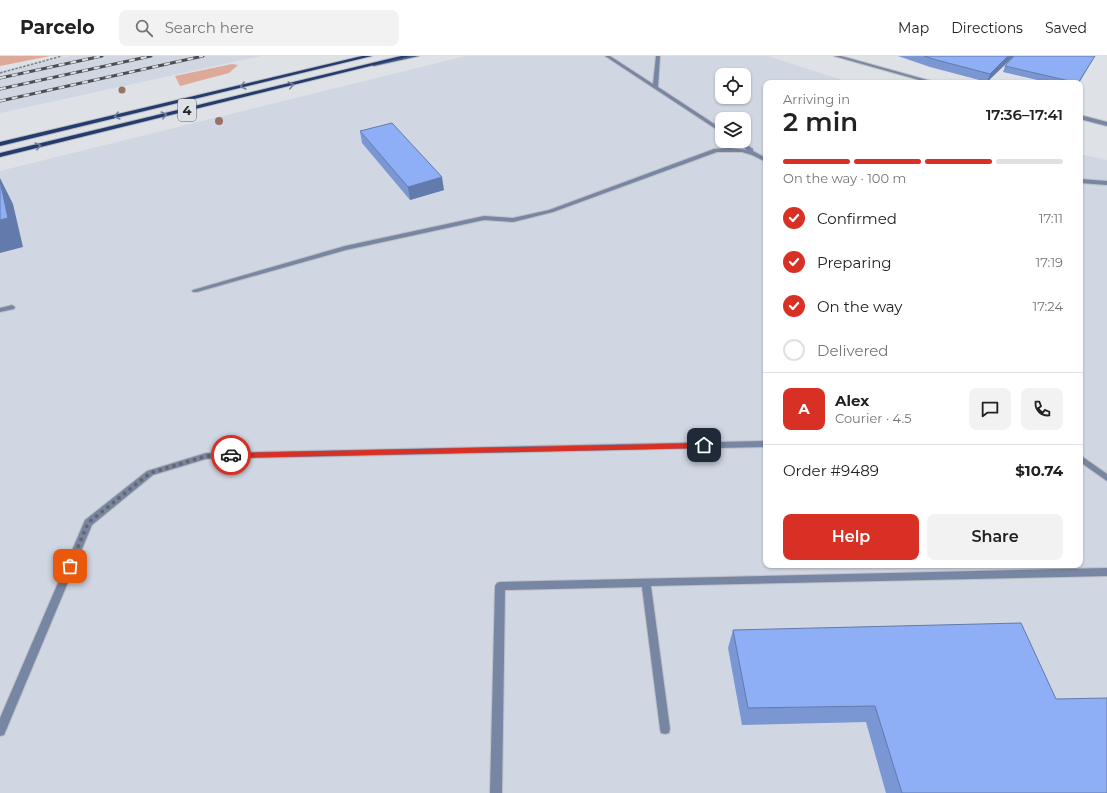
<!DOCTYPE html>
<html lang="en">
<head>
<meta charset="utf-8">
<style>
  :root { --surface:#fff; --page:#f2f2f2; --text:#222; --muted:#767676; --line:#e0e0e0; --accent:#d93025 }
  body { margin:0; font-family:Montserrat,sans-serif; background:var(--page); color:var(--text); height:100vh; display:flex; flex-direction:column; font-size:15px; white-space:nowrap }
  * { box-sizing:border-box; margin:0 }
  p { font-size:13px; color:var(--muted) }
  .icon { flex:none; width:22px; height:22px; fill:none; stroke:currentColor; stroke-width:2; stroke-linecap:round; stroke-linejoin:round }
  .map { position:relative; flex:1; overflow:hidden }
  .sheet { position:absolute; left:763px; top:24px; width:320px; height:488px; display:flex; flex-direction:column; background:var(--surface); border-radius:8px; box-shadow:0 1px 3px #0004 }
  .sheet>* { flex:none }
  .tools { position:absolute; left:715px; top:12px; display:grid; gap:8px }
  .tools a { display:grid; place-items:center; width:36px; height:36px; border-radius:8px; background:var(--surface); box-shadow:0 1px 3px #0004; font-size:20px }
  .pin { position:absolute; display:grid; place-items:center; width:34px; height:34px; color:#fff; margin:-17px; border-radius:8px; box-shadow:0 2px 6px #0006 }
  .courier { position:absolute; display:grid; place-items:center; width:40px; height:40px; margin:-20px; border:3px solid #d93025; border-radius:50%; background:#fff; color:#222; box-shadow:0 1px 5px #0007 }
  .headline em { font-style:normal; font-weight:600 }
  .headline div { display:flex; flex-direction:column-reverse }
  .headline { display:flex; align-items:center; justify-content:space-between; height:68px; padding:0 20px }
  h1 { font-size:26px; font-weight:600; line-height:30px }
  .bar { display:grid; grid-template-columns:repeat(4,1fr); gap:6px 4px; align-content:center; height:48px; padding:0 20px }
  .bar i { height:5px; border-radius:3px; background:var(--line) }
  .bar .current { background:var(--accent) }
  .bar p { grid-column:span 4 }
  .line { display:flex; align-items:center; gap:10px; padding:0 20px; border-top:1px solid var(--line) }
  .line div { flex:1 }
  .round { display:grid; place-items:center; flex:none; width:42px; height:42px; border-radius:8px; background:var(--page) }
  ol { padding:0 20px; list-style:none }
  li { display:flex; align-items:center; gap:12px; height:44px }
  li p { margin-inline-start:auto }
  li .icon { padding:4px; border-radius:50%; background:var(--accent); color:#fff; stroke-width:4 }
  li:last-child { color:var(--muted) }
  li i { width:22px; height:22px; border:2px solid var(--line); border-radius:50% }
  .button { display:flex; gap:8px; margin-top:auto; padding:8px 20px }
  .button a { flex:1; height:46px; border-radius:8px; background:var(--accent); color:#fff; font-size:16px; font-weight:600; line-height:46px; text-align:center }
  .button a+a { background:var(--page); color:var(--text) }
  header { display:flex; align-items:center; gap:24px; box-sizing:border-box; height:56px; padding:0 20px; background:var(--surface); border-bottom:1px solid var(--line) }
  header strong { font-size:19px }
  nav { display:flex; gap:22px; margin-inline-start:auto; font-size:14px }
  .search { width:280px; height:36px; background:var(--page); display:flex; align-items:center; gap:10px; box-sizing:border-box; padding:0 14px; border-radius:8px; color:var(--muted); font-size:15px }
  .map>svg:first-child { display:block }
  .built { fill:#d0d6e2; fill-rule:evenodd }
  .green { fill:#dea999 }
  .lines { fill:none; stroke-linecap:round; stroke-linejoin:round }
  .lane-casing { stroke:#bdbfc4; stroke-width:2 }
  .street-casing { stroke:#bdbfc4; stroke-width:2 }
  .secondary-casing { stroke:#bdbfc4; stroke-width:2 }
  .primary-casing { stroke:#bdbfc4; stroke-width:2 }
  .path { stroke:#7b7d80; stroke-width:1.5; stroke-dasharray:2.5 1.5; stroke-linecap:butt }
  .lane { fill:#7786a3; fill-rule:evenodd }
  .street { fill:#7786a3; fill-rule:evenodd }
  .secondary { fill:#465a84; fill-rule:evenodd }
  .primary { fill:#243b6d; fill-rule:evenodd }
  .rail-casing { stroke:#4d4e51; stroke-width:3 }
  .rail { stroke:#dee1e6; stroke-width:2; stroke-dasharray:6; stroke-linecap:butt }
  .tree { fill:#987168 }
  .wall { fill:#7a96d3 }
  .shaded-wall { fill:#637aac }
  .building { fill:#8eaff5; stroke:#637aac }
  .oneway { stroke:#6e7d9d }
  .route { fill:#d93025 }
  .done { stroke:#66676a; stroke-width:4; stroke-dasharray:0 7.2 }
  .labels { text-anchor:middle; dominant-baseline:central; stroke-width:3; stroke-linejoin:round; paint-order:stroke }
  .shield { fill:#dee1e6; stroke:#5c5e61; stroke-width:1 }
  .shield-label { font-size:13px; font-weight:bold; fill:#252628 }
</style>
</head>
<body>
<header>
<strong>Parcelo</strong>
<div class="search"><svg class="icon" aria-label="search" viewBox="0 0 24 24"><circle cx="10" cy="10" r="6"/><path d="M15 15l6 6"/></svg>Search here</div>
<nav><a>Map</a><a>Directions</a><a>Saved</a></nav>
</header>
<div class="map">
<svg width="1107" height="737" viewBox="0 0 1107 737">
  <rect width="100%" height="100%" fill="#dee1e6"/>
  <path class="built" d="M71,0h190l-261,57v-42z
    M466,0h302l83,27h-85v482h314v-411l27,6v633h-1107v-622zM722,19h22v22h-22zM722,63h22v22h-22z"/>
  <path class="green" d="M0,0h50l-50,10z
    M232,8l6,1 -9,8 -49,13 -5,-10z"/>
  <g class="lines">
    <defs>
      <path id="lane" d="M605,0h5l43,28 3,-28h4l-2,31 64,42v4z
        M734,85h7l12,8v2l13,7v4l-14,-7 -10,-3h-25l-164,60 -40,10 -29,-2 -138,30 -149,42h-4l-1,-1 1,-1 152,-44 139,-30 29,2 36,-8 165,-61 15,-1 18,2z
        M1080,123l27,2v4l-27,-2z
        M12,249l3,2 -1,2 -14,3v-4z
        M766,385v6l-560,12 -53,16 -61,50 -88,210 -4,1v-18l85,-198 62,-49 59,-18z
        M1080,399l27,19v7l-27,-19z
        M1107,512v8l-456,10 19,143 -1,4 -4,1 -4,-1 -1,-4 -18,-142 -137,3 -3,203h-12l5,-207 2,-3 3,-1z"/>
      <path id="street" d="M834,0h7l97,27h-8z
        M1080,59l27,7v4l-27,-7z"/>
      <path id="secondary" d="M410,0h9l-45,10 -2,-1z"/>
      <path id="primary" d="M362,0h10l-372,90v-4z
        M401,0h10l-411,101v-4z"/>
    </defs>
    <use href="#lane" class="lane-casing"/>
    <use href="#street" class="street-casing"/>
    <use href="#secondary" class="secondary-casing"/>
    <use href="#primary" class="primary-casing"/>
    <path class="path" d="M0,17l62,-17"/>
    <use href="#lane" class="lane"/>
    <use href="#street" class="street"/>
    <use href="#secondary" class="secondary"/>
    <use href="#primary" class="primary"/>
    <defs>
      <path id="rail" d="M0,22l102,-22
        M0,33l151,-33
        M0,45l203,-45"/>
    </defs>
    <use href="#rail" class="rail-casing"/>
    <use href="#rail" class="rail"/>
  </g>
  <g class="tree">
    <circle cx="122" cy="34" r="3.5"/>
    <circle cx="219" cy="65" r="4"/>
  </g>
  <path class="wall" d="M898,0h116l-27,26 -57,-15z
    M1005,10l74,17h-29l-47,-11z
    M360,75l84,59 -34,10 -48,-57z
    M733,574l323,69 51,94h-221l-20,-71 -124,3 -14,-77z"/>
  <path class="shaded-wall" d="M1008,0h6l-27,26 3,-8z
    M1095,0l-16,27h-1z
    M442,121l2,13 -34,10 -2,-13z
    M0,122l13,26 10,43 -23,6z"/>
  <path class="building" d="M924,0h84l-18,18 -57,-15z
    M1014,0h81l-17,27 -73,-17z
    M392,67l50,54 -34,10 -48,-56z
    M0,125l8,37 -8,2z
    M1021,567l35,76 51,-1v95h-205l-27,-87 -127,2 -15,-78z"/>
  <defs><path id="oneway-chevron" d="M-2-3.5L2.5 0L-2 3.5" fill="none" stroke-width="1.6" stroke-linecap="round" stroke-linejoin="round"/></defs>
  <g class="oneway">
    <use href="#oneway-chevron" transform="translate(291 29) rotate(-14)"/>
    <use href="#oneway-chevron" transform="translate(243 30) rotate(166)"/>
    <use href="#oneway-chevron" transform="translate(164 59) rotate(-14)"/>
    <use href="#oneway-chevron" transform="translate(117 60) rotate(166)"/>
    <use href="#oneway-chevron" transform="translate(38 90) rotate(-14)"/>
  </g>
  <path class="route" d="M704,387l3,2 -3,3 -473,10 -4,-3 4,-2z"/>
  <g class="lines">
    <path class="done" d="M70,510l18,-43 62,-50 56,-17 25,-1"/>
  </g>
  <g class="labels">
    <rect class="shield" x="178" y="43" width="18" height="22" rx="3"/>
    <g class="shield-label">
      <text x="187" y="54">4</text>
    </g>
  </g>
</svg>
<div class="tools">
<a><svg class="icon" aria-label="locate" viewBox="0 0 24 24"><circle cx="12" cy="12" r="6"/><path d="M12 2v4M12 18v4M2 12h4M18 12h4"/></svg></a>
<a><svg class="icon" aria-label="layers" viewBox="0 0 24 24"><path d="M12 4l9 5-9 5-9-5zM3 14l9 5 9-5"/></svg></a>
</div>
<div class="pin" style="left:70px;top:510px;background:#ea580c"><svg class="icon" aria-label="bag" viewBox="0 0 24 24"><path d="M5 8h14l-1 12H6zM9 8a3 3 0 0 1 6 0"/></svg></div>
<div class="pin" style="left:704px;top:389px;background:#1f2937"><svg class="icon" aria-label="home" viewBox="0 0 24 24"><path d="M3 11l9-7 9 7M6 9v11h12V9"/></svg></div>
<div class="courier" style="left:231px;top:399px"><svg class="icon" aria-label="car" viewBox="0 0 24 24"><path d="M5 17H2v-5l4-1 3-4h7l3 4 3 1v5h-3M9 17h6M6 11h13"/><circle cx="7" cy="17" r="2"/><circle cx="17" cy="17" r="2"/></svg></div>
<section class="sheet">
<div class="headline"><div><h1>2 min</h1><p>Arriving in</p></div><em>17:36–17:41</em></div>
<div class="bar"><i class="current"></i><i class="current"></i><i class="current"></i><i></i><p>On the way · 100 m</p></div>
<ol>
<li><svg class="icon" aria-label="check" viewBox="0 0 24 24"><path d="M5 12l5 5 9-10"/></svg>Confirmed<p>17:11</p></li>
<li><svg class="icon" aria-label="check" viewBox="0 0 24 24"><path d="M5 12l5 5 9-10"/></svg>Preparing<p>17:19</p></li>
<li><svg class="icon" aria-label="check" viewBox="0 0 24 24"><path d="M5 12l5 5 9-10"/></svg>On the way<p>17:24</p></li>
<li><i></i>Delivered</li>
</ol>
<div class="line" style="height:72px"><b class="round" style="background:var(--accent);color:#fff">A</b><div><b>Alex</b><p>Courier · 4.5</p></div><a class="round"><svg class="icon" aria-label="chat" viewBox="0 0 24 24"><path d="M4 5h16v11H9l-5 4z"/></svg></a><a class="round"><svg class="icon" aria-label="phone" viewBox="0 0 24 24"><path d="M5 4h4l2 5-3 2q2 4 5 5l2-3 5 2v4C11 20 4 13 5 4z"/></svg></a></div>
<div class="line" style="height:52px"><div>Order #9489</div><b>$10.74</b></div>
<div class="button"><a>Help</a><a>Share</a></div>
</section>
</div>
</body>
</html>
